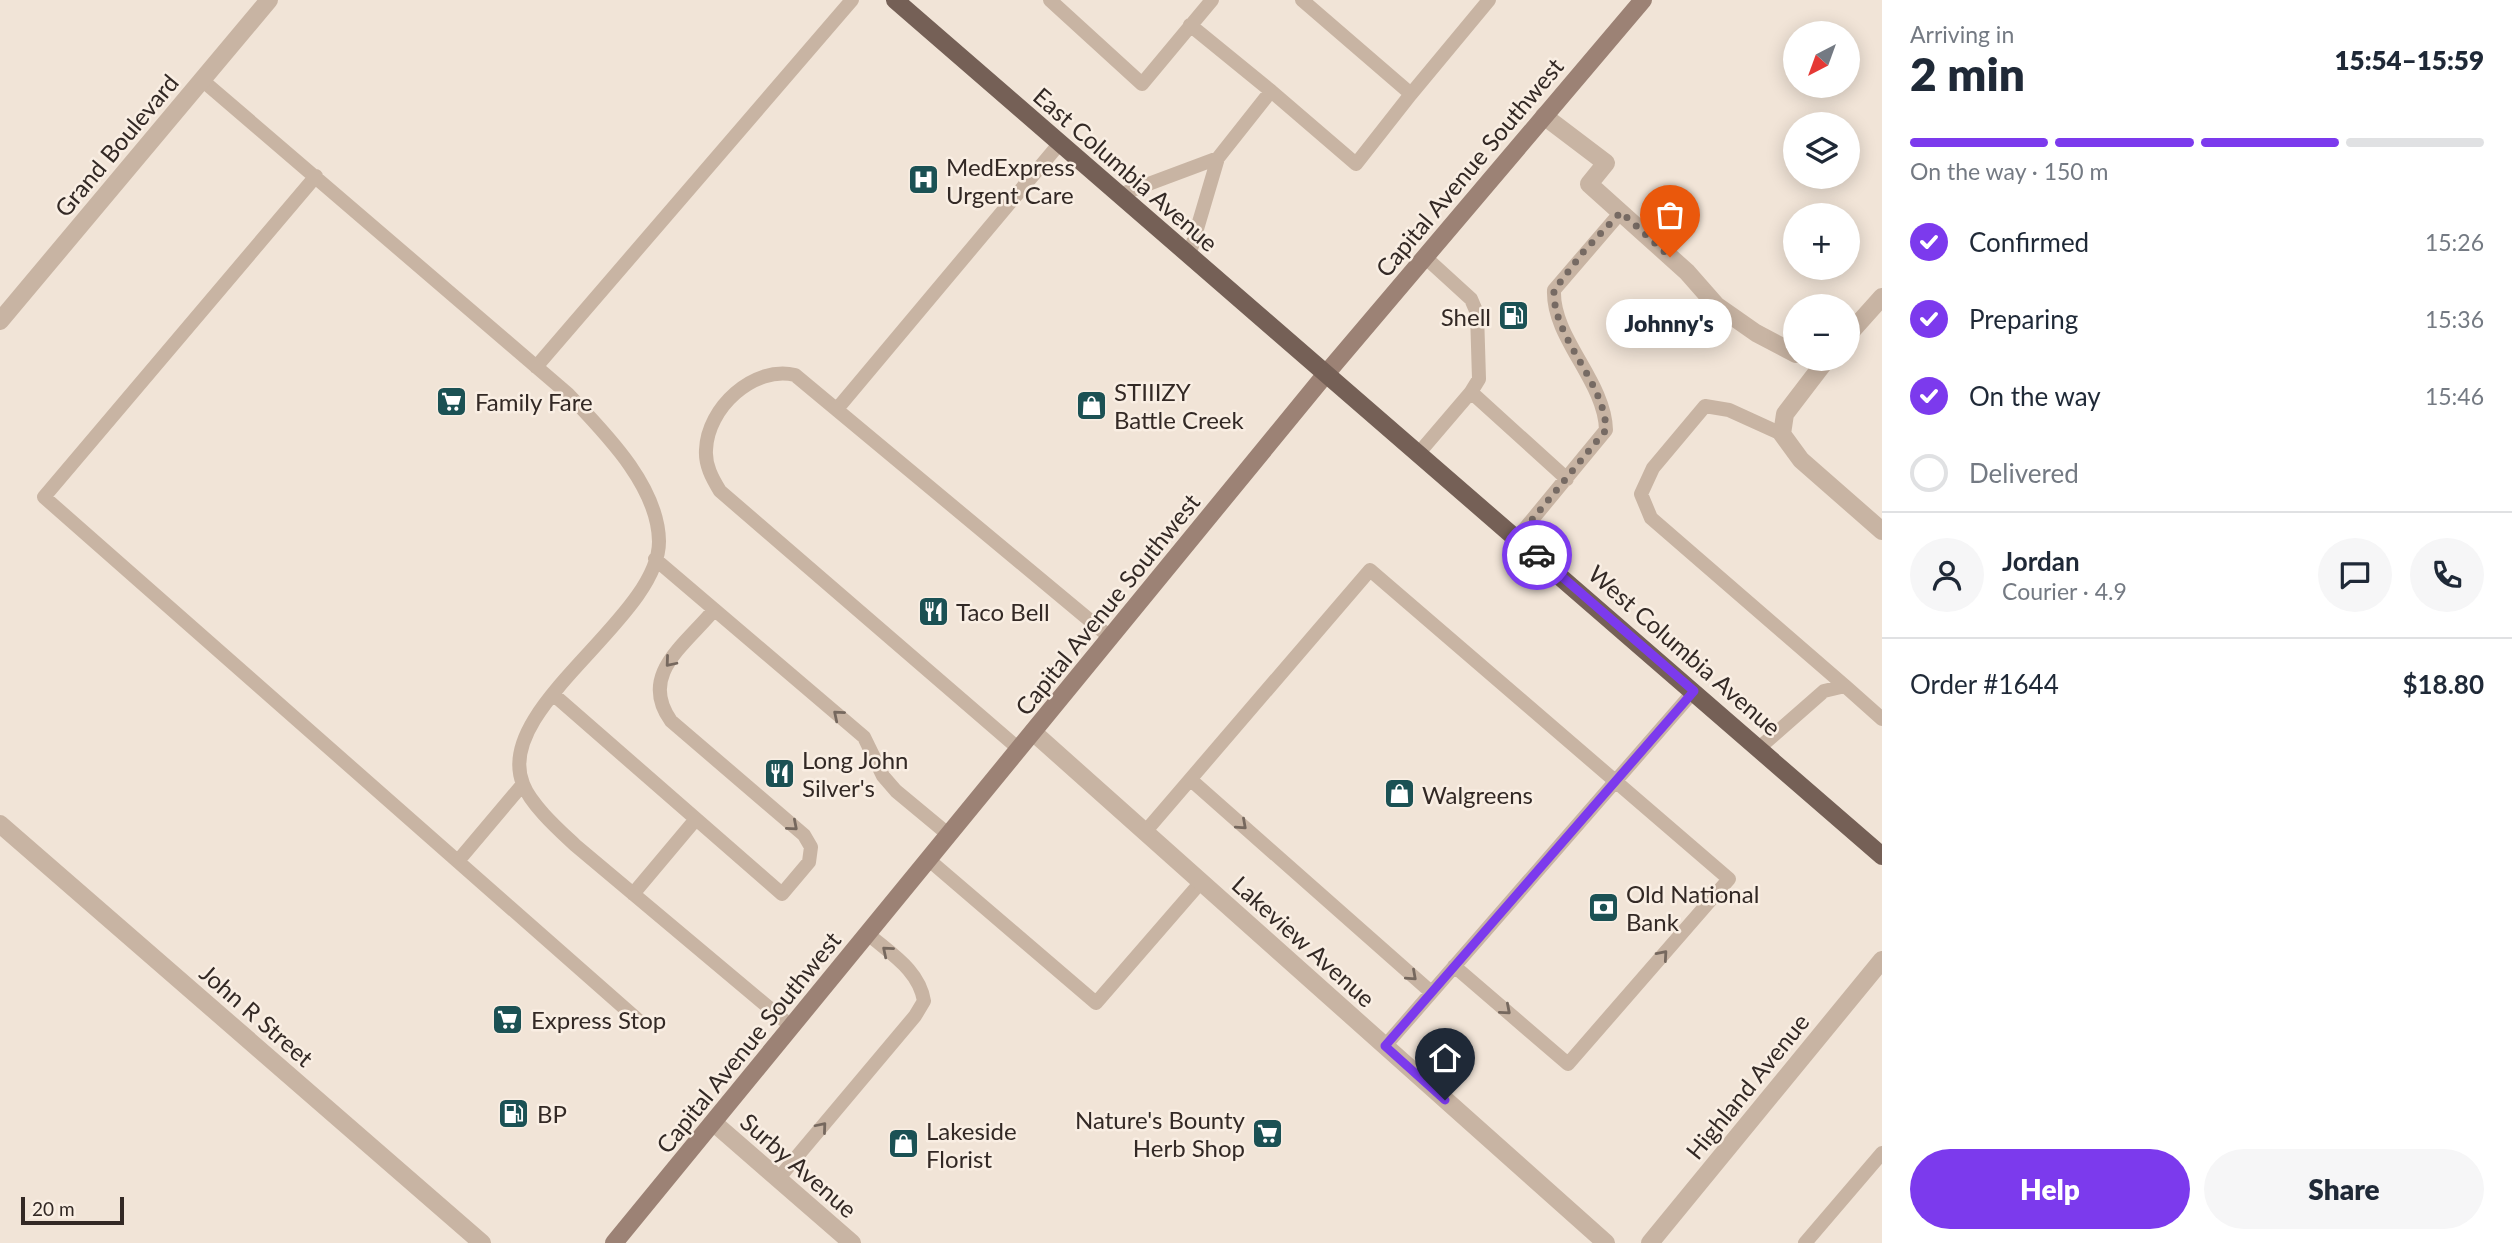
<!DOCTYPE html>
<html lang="en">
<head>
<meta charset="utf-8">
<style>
  :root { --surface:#fff; --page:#f6f6f7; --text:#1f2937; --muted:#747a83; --line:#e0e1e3; --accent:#7c3aed }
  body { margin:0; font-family:Lato,sans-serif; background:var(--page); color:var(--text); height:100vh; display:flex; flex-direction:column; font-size:26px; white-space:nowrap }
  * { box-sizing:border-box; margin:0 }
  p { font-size:23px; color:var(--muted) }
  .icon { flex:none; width:38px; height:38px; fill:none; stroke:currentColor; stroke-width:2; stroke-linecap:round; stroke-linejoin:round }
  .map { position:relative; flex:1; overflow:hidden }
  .sheet { display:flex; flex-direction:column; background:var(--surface); width:630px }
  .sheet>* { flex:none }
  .needle { width:46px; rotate:221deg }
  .fabs { position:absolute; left:1783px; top:21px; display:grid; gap:14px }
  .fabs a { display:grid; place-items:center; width:77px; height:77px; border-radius:50%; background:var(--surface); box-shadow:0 4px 18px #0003; font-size:35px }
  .scale { position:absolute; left:21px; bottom:18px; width:103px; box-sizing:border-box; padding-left:7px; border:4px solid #332925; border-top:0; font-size:19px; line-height:24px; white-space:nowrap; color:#332925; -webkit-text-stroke:5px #f9eee3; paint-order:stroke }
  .pin { position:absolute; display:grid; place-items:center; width:60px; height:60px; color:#fff; margin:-72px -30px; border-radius:50% 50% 50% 0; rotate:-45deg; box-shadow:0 0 7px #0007 }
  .pin .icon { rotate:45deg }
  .courier { position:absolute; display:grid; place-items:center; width:70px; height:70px; margin:-35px; border:5px solid #7c3aed; border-radius:50%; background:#fff; color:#222; box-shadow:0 2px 9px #0007 }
  .bubble { position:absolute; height:49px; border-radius:24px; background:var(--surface); box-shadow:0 4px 18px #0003; font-size:23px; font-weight:800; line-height:49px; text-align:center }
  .summary em { font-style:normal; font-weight:800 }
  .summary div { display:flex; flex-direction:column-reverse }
  .summary { display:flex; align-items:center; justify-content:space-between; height:119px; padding:0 28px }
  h1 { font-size:46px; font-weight:800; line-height:52px }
  .bar { display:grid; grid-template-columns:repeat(4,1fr); gap:10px 7px; align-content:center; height:84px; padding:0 28px }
  .bar i { height:9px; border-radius:5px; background:var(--line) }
  .bar .on { background:var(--accent) }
  .bar p { grid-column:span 4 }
  .line { display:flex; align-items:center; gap:18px; padding:0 28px; border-top:2px solid var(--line) }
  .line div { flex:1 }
  .round { display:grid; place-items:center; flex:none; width:74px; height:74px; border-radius:37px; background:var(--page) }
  ol { padding:0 28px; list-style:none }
  li { display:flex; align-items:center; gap:21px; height:77px }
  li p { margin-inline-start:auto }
  li .icon { padding:7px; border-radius:50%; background:var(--accent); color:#fff; stroke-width:4 }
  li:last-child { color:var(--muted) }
  li i { width:38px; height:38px; border:4px solid var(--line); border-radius:50% }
  .action { display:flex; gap:14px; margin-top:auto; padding:14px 28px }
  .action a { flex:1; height:80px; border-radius:42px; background:var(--accent); color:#fff; font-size:28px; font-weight:800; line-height:80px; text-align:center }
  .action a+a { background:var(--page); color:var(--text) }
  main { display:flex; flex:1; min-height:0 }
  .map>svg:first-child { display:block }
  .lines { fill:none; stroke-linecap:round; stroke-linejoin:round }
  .lane { stroke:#c8b4a3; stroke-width:14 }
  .street { stroke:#c8b4a3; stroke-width:18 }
  .secondary { stroke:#9c8275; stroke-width:18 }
  .primary { stroke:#756056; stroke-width:18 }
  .oneway { stroke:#76685e }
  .done { stroke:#766a63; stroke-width:7; stroke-dasharray:0 12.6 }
  .route { stroke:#7c3aed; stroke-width:9 }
  .labels { text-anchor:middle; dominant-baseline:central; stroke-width:5; stroke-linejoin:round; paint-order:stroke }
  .street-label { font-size:24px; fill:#332925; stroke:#f9eee3 }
  .poi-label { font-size:24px; fill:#332925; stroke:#f9eee3; text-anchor:start }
</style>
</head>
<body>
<main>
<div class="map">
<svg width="1882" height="1243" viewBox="0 0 1882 1243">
  <rect width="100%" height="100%" fill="#f1e4d7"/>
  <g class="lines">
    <path class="lane" d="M1050,0l92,84 70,-84
      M1190,25l81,66
      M202,80l366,314c36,38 90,91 91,147 1,77 -167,167 -136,243 8,21 36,46 52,61l217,182
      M1411,94l78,-94
      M316,176l-272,321 594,523
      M1119,195l99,-37
      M1189,256l29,-98 53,-67 85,73 55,-70 -109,-94
      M1425,257l46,42 6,14 2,66 -8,13 96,87
      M536,367l316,-367
      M837,409l223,-266
      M1782,434l-53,-24 -24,-4 -52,62 -12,26 10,24 194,168
      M1418,454l53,-62
      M1517,538l89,-108c-1,-49 -54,-92 -52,-140l67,-78
      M655,559l209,178 19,39 13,15 53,44
      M554,695l228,199 27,-32 2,-15 -7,-12 -133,-114c-33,-46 14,-76 43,-111
      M1759,748l65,-57 21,-5 37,33
      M1019,749l-299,-258c-8,-13 -15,-26 -14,-41 1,-42 48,-85 89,-75l316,263
      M1191,780l240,212
      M1145,832l225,-262 359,309 -161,185 -114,-98
      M929,860l167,143 105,-121
      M458,861l65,-77
      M633,894l63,-75
      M1385,1046l309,-355
      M778,1179l137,-163 9,-15c-5,-31 -33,-47 -56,-67
      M1805,1243l77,-90"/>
    <path class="street" d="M1544,116l62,47 -17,21 98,88 29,33 40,28 40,21
      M0,321l269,-321
      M1848,335l34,-38
      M1827,359l-42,55 -3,20 19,26 81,71
      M1033,732l573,511
      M0,824l482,419
      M714,1123l138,120
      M1650,1243l232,-283"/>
    <path class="secondary" d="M614,1243l711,-868 318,-375"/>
    <path class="primary" d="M895,0l987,856"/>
  </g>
  <defs><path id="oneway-chevron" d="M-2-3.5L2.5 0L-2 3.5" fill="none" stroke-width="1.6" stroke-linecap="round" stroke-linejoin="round" transform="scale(1.75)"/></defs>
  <g class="oneway">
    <use href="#oneway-chevron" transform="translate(670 662) rotate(130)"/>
    <use href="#oneway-chevron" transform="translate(838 715) rotate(-140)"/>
    <use href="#oneway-chevron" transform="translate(1242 825) rotate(42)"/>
    <use href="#oneway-chevron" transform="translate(793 826) rotate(41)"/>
    <use href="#oneway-chevron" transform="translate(887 951) rotate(-140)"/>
    <use href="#oneway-chevron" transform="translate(1663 955) rotate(-49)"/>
    <use href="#oneway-chevron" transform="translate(1412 976) rotate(42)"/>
    <use href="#oneway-chevron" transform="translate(1506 1010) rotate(41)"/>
    <use href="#oneway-chevron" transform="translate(822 1127) rotate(-50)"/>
  </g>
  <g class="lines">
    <path class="done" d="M1537,555l-20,-17 89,-108c-1,-49 -54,-92 -52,-140l30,-39 37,-39 49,45"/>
    <path class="route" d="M1445,1100l-60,-54 309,-355 -157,-136"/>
  </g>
  <defs>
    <symbol id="hospital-square" viewBox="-11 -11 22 22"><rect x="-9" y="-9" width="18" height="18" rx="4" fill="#1b5154" stroke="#f9eee3"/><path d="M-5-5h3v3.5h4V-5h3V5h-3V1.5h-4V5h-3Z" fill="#fff"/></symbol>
    <symbol id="fuel-square" viewBox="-11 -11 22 22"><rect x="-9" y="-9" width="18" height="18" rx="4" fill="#1b5154" stroke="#f9eee3"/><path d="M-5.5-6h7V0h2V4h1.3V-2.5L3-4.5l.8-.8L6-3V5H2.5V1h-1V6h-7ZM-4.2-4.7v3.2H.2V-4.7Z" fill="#fff"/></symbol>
    <symbol id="supermarket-square" viewBox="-11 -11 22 22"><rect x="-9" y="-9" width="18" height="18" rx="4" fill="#1b5154" stroke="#f9eee3"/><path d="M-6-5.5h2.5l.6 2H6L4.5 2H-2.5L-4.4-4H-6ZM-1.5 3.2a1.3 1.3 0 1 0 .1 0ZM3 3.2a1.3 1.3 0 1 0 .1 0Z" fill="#fff"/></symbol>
    <symbol id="shop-square" viewBox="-11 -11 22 22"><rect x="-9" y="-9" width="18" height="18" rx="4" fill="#1b5154" stroke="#f9eee3"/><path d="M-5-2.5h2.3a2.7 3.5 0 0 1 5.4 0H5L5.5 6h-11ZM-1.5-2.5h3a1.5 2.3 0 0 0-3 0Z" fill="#fff"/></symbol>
    <symbol id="restaurant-square" viewBox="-11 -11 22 22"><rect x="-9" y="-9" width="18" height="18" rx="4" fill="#1b5154" stroke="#f9eee3"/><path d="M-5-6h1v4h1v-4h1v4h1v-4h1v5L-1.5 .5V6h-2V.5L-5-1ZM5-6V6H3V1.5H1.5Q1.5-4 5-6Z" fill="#fff"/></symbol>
    <symbol id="bank-square" viewBox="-11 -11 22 22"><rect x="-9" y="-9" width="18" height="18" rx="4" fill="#1b5154" stroke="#f9eee3"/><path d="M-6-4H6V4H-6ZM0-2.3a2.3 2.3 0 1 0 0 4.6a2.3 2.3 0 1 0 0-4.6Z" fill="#fff"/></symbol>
  </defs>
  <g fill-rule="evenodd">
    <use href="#hospital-square" x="906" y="162" width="35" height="35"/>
    <use href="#fuel-square" x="1496" y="298" width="35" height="35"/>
    <use href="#supermarket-square" x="434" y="384" width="35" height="35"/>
    <use href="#shop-square" x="1074" y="388" width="35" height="35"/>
    <use href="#restaurant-square" x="916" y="594" width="35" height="35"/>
    <use href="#restaurant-square" x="762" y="756" width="35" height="35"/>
    <use href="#shop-square" x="1382" y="776" width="35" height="35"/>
    <use href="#bank-square" x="1586" y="890" width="35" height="35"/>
    <use href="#supermarket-square" x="490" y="1002" width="35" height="35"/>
    <use href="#fuel-square" x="496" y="1096" width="35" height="35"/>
    <use href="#supermarket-square" x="1250" y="1116" width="35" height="35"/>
    <use href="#shop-square" x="886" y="1126" width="35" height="35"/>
  </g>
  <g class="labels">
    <g class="street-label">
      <text transform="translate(116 145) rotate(-50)">Grand Boulevard</text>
      <text transform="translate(1469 167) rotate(-50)">Capital Avenue Southwest</text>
      <text transform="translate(1126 169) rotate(41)">East Columbia Avenue</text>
      <text transform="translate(1107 604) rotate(-51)">Capital Avenue Southwest</text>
      <text transform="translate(1685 650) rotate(41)">West Columbia Avenue</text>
      <text transform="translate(1304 941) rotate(42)">Lakeview Avenue</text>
      <text transform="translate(257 1015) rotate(41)">John R Street</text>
      <text transform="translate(748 1042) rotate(-51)">Capital Avenue Southwest</text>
      <text transform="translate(1747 1086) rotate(-51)">Highland Avenue</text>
      <text transform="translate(799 1165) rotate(41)">Surby Avenue</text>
    </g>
    <g class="poi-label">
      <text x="946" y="166">MedExpress<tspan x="946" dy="28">Urgent Care</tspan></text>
      <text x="1491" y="316" text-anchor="end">Shell</text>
      <text x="1114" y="391">STIIIZY<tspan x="1114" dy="28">Battle Creek</tspan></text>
      <text x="475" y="401">Family Fare</text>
      <text x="956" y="611">Taco Bell</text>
      <text x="802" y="759">Long John<tspan x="802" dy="28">Silver's</tspan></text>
      <text x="1422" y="794">Walgreens</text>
      <text x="1626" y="893">Old National<tspan x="1626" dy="28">Bank</tspan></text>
      <text x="531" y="1019">Express Stop</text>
      <text x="537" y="1113">BP</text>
      <text x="1245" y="1119" text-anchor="end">Nature's Bounty<tspan x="1245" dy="28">Herb Shop</tspan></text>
      <text x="926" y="1130">Lakeside<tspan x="926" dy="28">Florist</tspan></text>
    </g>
  </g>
</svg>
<div class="fabs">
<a><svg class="needle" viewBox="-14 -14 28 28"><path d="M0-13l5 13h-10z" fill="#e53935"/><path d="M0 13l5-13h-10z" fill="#747a83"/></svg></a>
<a><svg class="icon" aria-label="layers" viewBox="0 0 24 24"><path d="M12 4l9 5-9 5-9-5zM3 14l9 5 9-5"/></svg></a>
<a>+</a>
<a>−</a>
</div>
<div class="scale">20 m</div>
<div class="pin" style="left:1670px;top:257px;background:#ea580c"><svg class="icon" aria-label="bag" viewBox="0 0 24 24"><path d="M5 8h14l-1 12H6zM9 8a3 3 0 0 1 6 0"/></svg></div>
<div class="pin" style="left:1445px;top:1100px;background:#1f2937"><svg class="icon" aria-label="home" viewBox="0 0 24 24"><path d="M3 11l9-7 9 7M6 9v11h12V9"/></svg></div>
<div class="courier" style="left:1537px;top:555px"><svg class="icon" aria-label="car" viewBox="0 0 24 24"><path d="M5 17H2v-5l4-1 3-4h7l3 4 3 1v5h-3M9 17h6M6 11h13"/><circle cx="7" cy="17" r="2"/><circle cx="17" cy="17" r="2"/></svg></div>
<div class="bubble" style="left:1606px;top:299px;width:126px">Johnny's</div>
</div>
<section class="sheet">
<div class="summary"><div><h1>2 min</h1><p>Arriving in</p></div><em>15:54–15:59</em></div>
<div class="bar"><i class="on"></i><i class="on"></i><i class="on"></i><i></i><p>On the way · 150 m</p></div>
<ol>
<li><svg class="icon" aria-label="check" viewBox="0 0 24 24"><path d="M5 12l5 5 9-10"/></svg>Confirmed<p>15:26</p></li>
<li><svg class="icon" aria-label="check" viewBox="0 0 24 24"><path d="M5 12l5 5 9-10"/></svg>Preparing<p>15:36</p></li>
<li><svg class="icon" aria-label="check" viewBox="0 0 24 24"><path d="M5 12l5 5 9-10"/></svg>On the way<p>15:46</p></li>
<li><i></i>Delivered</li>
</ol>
<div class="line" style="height:126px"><a class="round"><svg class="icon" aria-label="person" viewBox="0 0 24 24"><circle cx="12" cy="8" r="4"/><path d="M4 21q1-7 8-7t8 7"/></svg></a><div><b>Jordan</b><p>Courier · 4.9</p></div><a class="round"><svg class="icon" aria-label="chat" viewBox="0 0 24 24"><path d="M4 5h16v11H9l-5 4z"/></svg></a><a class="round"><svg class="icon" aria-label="phone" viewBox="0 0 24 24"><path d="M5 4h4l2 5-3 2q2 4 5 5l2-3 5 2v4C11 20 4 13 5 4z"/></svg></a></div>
<div class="line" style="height:91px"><div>Order #1644</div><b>$18.80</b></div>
<div class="action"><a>Help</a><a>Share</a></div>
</section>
</main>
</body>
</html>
